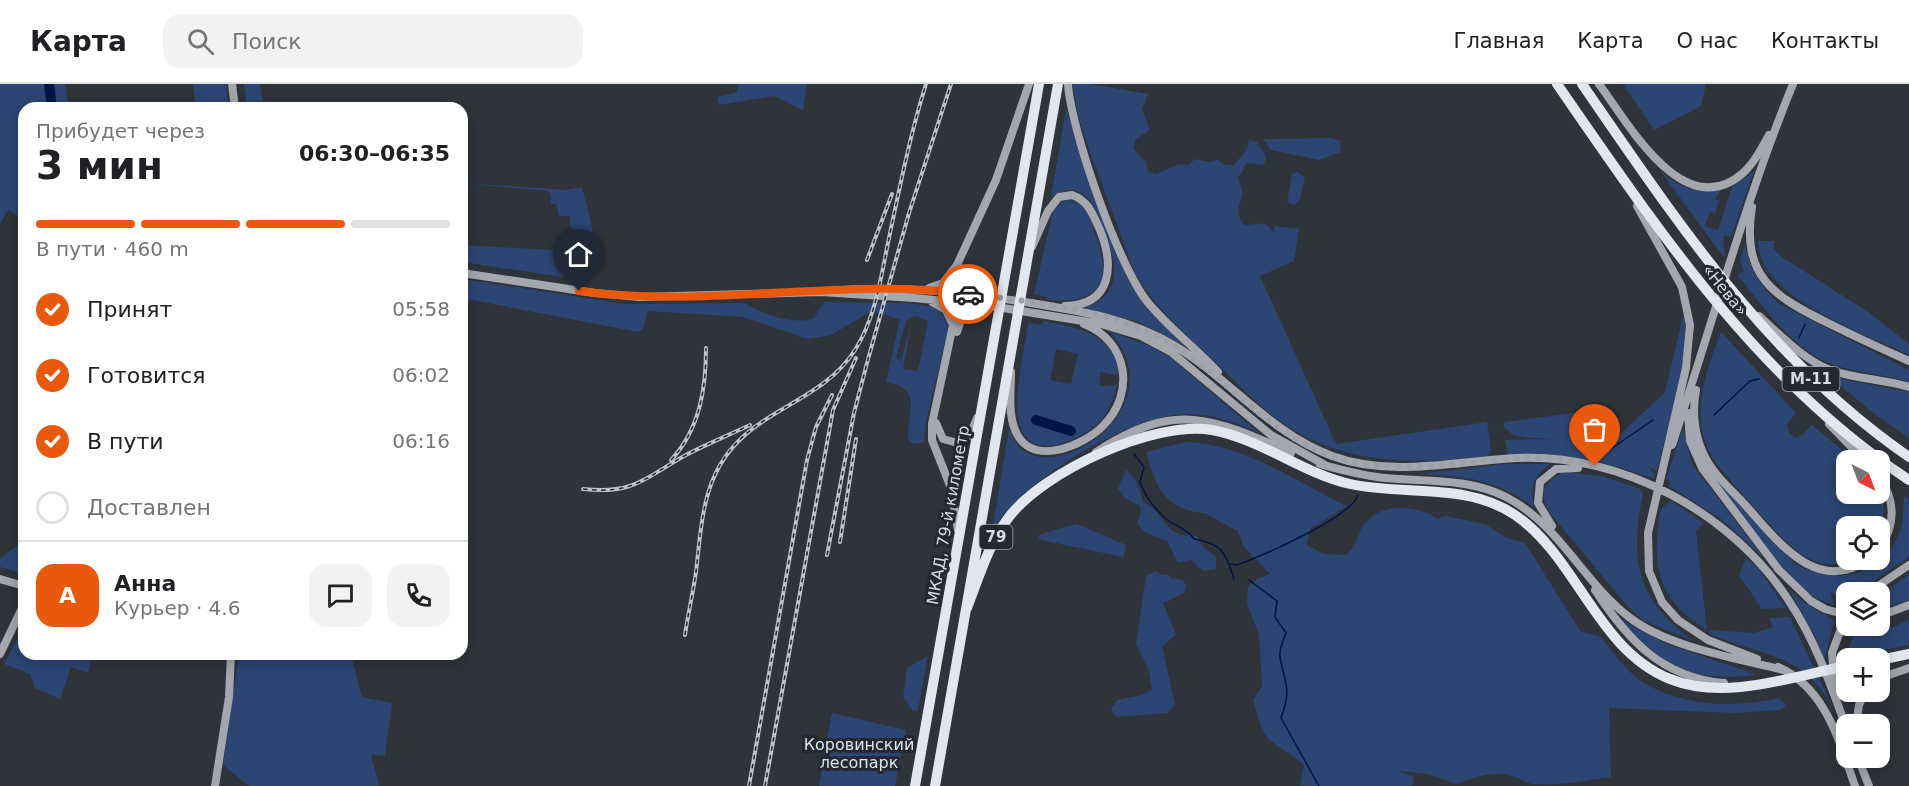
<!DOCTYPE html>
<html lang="ru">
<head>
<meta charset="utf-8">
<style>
  :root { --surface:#fff; --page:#f2f2f2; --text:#202124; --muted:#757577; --line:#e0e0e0; --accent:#ea580c }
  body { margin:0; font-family:"DejaVu Sans",sans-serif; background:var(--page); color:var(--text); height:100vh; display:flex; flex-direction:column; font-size:22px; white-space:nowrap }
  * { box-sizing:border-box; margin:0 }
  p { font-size:20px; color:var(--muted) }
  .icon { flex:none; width:33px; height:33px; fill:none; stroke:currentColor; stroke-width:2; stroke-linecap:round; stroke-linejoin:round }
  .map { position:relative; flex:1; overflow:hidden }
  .sheet { position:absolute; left:18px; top:18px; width:450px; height:558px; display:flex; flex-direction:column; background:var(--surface); border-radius:18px; box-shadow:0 3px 15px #0003 }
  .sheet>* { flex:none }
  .needle { width:39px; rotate:138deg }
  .tools { position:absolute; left:1836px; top:366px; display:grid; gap:12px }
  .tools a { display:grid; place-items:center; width:54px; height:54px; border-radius:12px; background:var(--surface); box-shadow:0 3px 15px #0003; font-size:30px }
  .pin { position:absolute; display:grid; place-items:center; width:51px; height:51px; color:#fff; margin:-62px -26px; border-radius:50% 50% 50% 0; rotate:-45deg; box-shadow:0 0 6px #0007 }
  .pin .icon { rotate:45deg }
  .courier { position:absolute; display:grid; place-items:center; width:60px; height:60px; margin:-30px; border:4px solid #ea580c; border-radius:50%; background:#fff; color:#222; box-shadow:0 2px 8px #0007 }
  .overview em { font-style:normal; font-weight:600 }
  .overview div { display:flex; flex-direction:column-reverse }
  .overview { display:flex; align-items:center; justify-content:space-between; height:102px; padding:0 18px }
  h1 { font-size:39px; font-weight:600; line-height:45px }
  .bar { display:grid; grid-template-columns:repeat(4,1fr); gap:9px 6px; align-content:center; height:72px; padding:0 18px }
  .bar i { height:8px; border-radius:4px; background:var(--line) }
  .bar .active { background:var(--accent) }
  .bar p { grid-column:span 4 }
  .line { display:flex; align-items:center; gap:15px; padding:0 18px; border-top:2px solid var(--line) }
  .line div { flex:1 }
  .round { display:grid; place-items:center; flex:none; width:63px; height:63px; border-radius:18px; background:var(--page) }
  ol { padding:0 18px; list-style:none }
  li { display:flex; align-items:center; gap:18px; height:66px }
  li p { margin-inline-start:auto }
  li .icon { padding:6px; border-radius:50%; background:var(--accent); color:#fff; stroke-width:4 }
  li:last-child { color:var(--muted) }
  li i { width:33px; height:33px; border:3px solid var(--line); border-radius:50% }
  header { display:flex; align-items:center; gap:36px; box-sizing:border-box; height:84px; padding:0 30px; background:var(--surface); border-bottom:2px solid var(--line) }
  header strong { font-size:28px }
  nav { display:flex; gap:33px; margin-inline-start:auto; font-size:21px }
  .search { width:420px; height:54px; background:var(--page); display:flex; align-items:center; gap:15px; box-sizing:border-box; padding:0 21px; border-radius:18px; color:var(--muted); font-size:22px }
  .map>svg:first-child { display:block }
  .green { fill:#2c4572; fill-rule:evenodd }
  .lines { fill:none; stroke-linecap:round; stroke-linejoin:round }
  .stream { stroke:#001545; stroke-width:1.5 }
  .river { stroke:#001545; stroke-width:10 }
  .secondary { stroke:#a4a8ae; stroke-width:8 }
  .highway { stroke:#e1e6ef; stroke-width:10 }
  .rail-casing { stroke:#bfc1c6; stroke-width:4 }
  .rail { stroke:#25292f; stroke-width:1.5; stroke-dasharray:4.5; stroke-linecap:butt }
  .done { stroke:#9ea0a6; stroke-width:6; stroke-dasharray:0 10.8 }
  .route { stroke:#ea580c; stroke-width:8 }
  .labels { text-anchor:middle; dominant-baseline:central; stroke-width:6; stroke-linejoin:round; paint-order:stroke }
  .shield { fill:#25292f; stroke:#a3a6ab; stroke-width:1.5 }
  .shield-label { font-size:15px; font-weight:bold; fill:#d9dbe0 }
  .street-label { font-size:16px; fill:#d9dbe0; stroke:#25292f }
  .park-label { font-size:16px; fill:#dbe4f5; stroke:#25292f }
</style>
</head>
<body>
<header>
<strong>Карта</strong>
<div class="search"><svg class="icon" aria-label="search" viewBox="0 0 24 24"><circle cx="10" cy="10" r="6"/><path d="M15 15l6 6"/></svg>Поиск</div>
<nav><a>Главная</a><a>Карта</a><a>О нас</a><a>Контакты</a></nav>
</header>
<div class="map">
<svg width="1909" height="702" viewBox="0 0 1909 702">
  <rect width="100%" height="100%" fill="#2f333a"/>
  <path class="green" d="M0,0h65l4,24h-45v112l-16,-10 -8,14z
    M193,0h33l3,24h-33z
    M244,0h16l4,24h-17z
    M738,0h69l-4,26 -28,-14 -56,9 -2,-8 20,-5z
    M1073,0h18l57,10 -6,15 8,21 -15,10 -1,9 12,13 2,9 7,3 25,-10 8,1 7,-6 15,3 8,-2 7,5h9l13,-16 2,-9 8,2 9,15 -2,8 -17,-2 -9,15 5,16c-5,12 -8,19 1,31 13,0 21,-6 29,7l2,-6 24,3 -5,32 -34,15 76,168 151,-22 4,28 -4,7c-74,7 -143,9 -206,-35 -24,-17 -46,-41 -67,-61 -30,-28 -59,-53 -79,-88l-45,-121 -12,-36z
    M1623,0h83l-5,22 -47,24z
    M1066,25l30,91 31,78 22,33 37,36 -47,-25 -56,-14c43,-13 33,-49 20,-80 -5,-14 -10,-31 -26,-37 -10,-3 -18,2 -26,6z
    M1331,54l9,3 1,11 -22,8 -48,-10 -8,-11z
    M1659,85c18,18 36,25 62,21l-6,9 4,2 -4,12 -5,-1 -5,14 13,4 14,-43 22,-16 -23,66 -7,-2c-3,10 3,15 0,23z
    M1297,88l8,5 -5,23 -6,5 -7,-3 5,-28z
    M462,99l104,7 16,-3c7,30 30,87 -19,90l-101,-15v-17l90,5 34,6 1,-23 -12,-1 -5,-7v-9h-11l-3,-12h-5v-10l-4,-3z
    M1068,116c5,1 10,2 13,5 8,7 11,19 14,29 19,49 5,70 -48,66v-3l-13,-3 19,-83 9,-9z
    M1758,157h16v8l5,6 89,57 41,32v11c-43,-21 -152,-58 -151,-114z
    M1745,160c5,26 15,43 35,60l129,66v12c-23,-7 -46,-9 -69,-15 -43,-11 -76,-60 -103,-92l7,-4 -4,-12z
    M462,195l163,25 120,-1c17,11 50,23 69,15l10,-16 85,1 24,4 12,8 3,15 -22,91 -2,21 -11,2 -5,-5c-1,-26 16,-51 -22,-57l14,-63 -30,-7 -39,23 -23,4 -65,-22 -95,-6 -5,18 -5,3 -176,-34zM915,232l13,5 -10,50 -15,-2 8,-45 -10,37 -5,-3 10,-37z
    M1684,228c9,44 -17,114 -27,159l-9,-4 7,7 -1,5c-48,-19 -95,-26 -146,-24l-3,-15 50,-1 56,4 54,-51z
    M1043,237c33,6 70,12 76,51l-3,3 -16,-3v14l17,-1c-3,12 -7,24 -15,34 -17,19 -68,45 -81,9 -10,-25 4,-78 7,-105l14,2zM1056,265l22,5 -7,30 -21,-4z
    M1109,247l38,14 23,12 89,76c-27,-13 -54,-21 -84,-18 -52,5 -159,70 -183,117l17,-104c3,7 6,14 11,20 40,37 157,-44 89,-117z
    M1721,248l75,81 -9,11 2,9 6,5 7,-3 10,-10 42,35h-8v34l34,-1 5,17 -5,26v-10h-34v34h9c-15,6 -31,6 -46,-1 -25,-13 -70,-70 -92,-94 -30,-43 -13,-88 4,-133z
    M1830,293l79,15v46l-32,-22z
    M1595,326l16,22h5l-4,7 -16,3 -74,-5 -9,-2 -10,-9 2,-4z
    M1683,344l9,36 73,95 -44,-40 -52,-33 1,-5 -4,-2z
    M1185,358c58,1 111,40 162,64l-37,23 -4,16 18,9 22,1c12,-10 12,-27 23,-36 17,-16 51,-13 68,0l8,-3 40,8 22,14 18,5 56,89 19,4c13,16 26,36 44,47 41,24 90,25 135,15l7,7 -5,5 -46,3 -126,-5 2,69c-27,4 -52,9 -79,7 -6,-1 -11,-5 -17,-7 -20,-8 -40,0 -59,7l-27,-10 -31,-3 16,6 -2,9h-112l4,-21c-12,-12 -33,-20 -40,-32 -5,-10 -8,-23 -11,-33l9,-14 -3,-51 -12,-31 1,-17 9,-8 13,-5 -26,-27 -6,-16c-11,-5 -19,-10 -29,-16 -5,-3 -12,-2 -18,-4 -32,-9 -36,-31 -45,-59z
    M1503,380h47c-15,11 -22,25 -15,44 -39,-29 -70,-32 -117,-34z
    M1126,386l10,10 7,22 10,6 18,22 10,5 16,1 5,10 14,11v12l-13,2 -12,-11 -13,3 -11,-22 -23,-9 -7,-9 4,-11 -1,-6 -15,-8 -7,-9z
    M1563,388l39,4 38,13 3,5c-14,65 -6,108 51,147l-50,-20 -15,-13 -80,-96c-11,-19 -5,-30 14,-40z
    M1719,399l75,80c42,25 94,13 108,-39 2,-8 1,-19 2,-28l5,3v58l-51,35h-12v9l-16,-9 4,13c-9,-3 -18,-6 -26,-12 -20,-15 -78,-87 -89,-110z
    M1671,417l33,22 -8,8 11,99c-42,-25 -55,-54 -49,-102 1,-12 1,-21 13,-27z
    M1077,440l49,21 -3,12 -86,-18 4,-5z
    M24,457v33l-24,-7v-9z
    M1746,474l11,9 29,41 -24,1 -23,-34z
    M1156,487l5,4 6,-1 4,4 12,2 3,5 -2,8 -21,10 13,32 -14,11 13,59 -8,8 -51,4 -5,-8 6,-9 25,-5 10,-6 -3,-18 -13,-27 10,-68z
    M1909,491v25l-29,10v-15z
    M1788,504l15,14 31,18 -10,41 -8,-23z
    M1790,533l43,91c-31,-57 -72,-51 -125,-75l2,-3 44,3 19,-6 -4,-9z
    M1618,534l49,26 91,31c-73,7 -90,-6 -140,-57z
    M1909,536v25l-65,12 10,-21 39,-9z
    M21,548l3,1v21h68l-4,19 -17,-6 -11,32 -25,-11 -5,-14 -26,-10z
    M239,570h112l11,43 30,6 -7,53 -14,-1 8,31h-130l-26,-21z
    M928,572l-10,54 -5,1 -10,-14 4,-29z
    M832,629l74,17 -11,56h-76z"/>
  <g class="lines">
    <path class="stream" d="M1799,254l6,-14
      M1714,331l36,-34 9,-2
      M1134,370l10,13 -4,15c4,13 15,27 24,35 9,9 22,10 30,22 29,5 31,13 40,40
      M1602,371l51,-35
      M1231,480l6,1c24,-9 114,-47 121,-70
      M1249,496l28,21 -2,16 11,16c-3,7 -7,17 -6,24 5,28 12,31 1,61l38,68"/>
    <path class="river" d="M49,0l3,24
      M1036,336l35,11"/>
    <path class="secondary" d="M232,0l3,24
      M1068,0c3,46 50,180 78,216 21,27 49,47 72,72
      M1599,0c29,39 85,141 144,89 11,-10 19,-25 26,-38
      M1637,122l45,81 8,38 -4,43 -38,165 1,38 13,31 16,18 30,20 49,19
      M1752,123c-11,70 21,89 78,117 26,13 52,25 79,37
      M1032,163l16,-36 11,-14 13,-2c17,6 21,20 28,35 14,35 13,75 -35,76
      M462,189l133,20 45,4 181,-5 93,6 71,7 116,19 40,12 30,16 100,83 54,30
      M929,204l14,-5 14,-18 39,-85 33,-96
      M821,208c71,-8 140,0 210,11 50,8 100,16 144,43 55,33 95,87 157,110 60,22 124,5 185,2 105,-5 215,55 272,143 25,37 42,84 57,126
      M932,218l14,8 7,15 -21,99v16l19,48 7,42
      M1759,232c21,19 44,43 71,54 25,9 53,9 79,17
      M957,248l6,-18 13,-8
      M1011,288c0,20 -4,46 7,64 18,30 66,9 85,-10 33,-33 25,-85 -19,-102
      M1696,306c-4,22 -2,43 7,63 9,21 29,37 44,54 31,34 69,88 121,53
      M1688,329l2,28 12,27 77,102 32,31 14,8 21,6
      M936,339l7,16 15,4 12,-8 7,-17
      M1829,340l35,36
      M1672,361c40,-120 73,-244 121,-361
      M1096,368c78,-51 116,-35 195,1
      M1320,380c22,6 43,12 66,14 41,4 83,0 120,19 53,27 77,85 123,120 38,30 107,41 154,53
      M1880,394c16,23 15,48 0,70
      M1552,442l-14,-23 2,-21 16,-13 22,-1
      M0,495l24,7
      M1595,506c32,49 67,88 129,93
      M1869,508l40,-27
      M1880,532l29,-11
      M0,570l24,-50
      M1778,583c48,21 61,74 77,119
      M1880,594l29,-10
      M1835,605l-3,-36 14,-38
      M1856,640l3,-19 6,-13
      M1858,674l11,28
      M215,702l14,-89 2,-43"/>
    <path class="highway" d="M1557,0c101,146 201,297 352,396
      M1582,0c96,139 185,275 327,373
      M967,524c12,-31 22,-65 42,-91 35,-46 146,-97 203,-87 49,9 90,43 138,54 54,12 117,-2 165,31 62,42 82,135 155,164 55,22 121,-2 176,-13
      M1880,576l29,-6
      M915,702l124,-702
      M935,702l123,-702"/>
    <defs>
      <path id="rail" d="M867,176l25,-66
        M671,376c29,-31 35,-72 35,-112
        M583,405c51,6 63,-12 103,-34 21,-11 43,-20 64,-30
        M840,458l16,-103
        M827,471l27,-142 13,-50 42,-150 42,-129
        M685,551c3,-21 8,-42 11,-63 7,-63 8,-112 66,-150 34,-23 70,-36 93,-72 21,-33 26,-74 34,-112 11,-52 21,-103 37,-154
        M749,702l58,-326 9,-33 16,-32
        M765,702l68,-376 23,-52"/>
    </defs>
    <use href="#rail" class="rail-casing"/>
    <use href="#rail" class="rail"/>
  </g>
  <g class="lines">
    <path class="done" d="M968,210c67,8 152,16 210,54 52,34 94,88 156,109 60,20 123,4 185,1 25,-1 51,2 76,8"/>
    <path class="route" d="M579,207c129,18 260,-14 389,3"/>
  </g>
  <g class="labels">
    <g class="shield">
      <rect x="1782.5" y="283" width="57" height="24" rx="4.5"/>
      <rect x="979.5" y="441" width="33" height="24" rx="4.5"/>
    </g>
    <g class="shield-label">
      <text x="1811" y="295">М-11</text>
      <text x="996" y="453">79</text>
    </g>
    <g class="street-label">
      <text transform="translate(1725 206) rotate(51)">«Нева»</text>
      <text transform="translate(948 431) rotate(-80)">МКАД, 79-й километр</text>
    </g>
    <g class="park-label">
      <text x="859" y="660">Коровинский<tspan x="859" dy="18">лесопарк</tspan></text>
    </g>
  </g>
</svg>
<div class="tools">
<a><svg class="needle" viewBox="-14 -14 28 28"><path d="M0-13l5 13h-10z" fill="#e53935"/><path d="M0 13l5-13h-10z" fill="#757577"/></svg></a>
<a><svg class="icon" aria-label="locate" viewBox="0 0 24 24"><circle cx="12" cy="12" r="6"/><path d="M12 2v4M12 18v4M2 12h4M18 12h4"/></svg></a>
<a><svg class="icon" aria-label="layers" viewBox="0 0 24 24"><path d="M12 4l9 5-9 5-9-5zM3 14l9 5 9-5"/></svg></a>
<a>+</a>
<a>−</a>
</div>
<div class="pin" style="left:1595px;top:382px;background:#ea580c"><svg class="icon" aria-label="bag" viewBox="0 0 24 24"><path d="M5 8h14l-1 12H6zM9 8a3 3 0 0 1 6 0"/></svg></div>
<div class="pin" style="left:579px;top:207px;background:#1f2937"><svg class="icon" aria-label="home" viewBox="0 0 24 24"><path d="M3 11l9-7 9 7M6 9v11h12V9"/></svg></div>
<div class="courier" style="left:968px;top:210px"><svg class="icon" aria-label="car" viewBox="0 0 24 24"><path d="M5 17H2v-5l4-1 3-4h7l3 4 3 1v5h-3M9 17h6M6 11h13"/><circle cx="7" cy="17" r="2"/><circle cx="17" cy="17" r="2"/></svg></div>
<section class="sheet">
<div class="overview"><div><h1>3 мин</h1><p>Прибудет через</p></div><em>06:30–06:35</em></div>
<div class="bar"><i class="active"></i><i class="active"></i><i class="active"></i><i></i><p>В пути · 460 m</p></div>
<ol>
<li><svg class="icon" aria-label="check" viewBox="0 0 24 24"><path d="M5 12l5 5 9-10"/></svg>Принят<p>05:58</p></li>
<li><svg class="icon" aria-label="check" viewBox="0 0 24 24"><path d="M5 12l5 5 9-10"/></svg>Готовится<p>06:02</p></li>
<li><svg class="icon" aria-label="check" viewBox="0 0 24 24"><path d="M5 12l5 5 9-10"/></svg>В пути<p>06:16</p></li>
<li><i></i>Доставлен</li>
</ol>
<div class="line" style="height:108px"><b class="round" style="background:var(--accent);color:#fff">А</b><div><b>Анна</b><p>Курьер · 4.6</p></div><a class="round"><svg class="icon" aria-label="chat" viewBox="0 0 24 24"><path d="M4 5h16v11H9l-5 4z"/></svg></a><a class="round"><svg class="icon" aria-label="phone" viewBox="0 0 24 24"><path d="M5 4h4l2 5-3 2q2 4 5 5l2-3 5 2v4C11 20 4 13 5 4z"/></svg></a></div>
</section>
</div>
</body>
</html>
